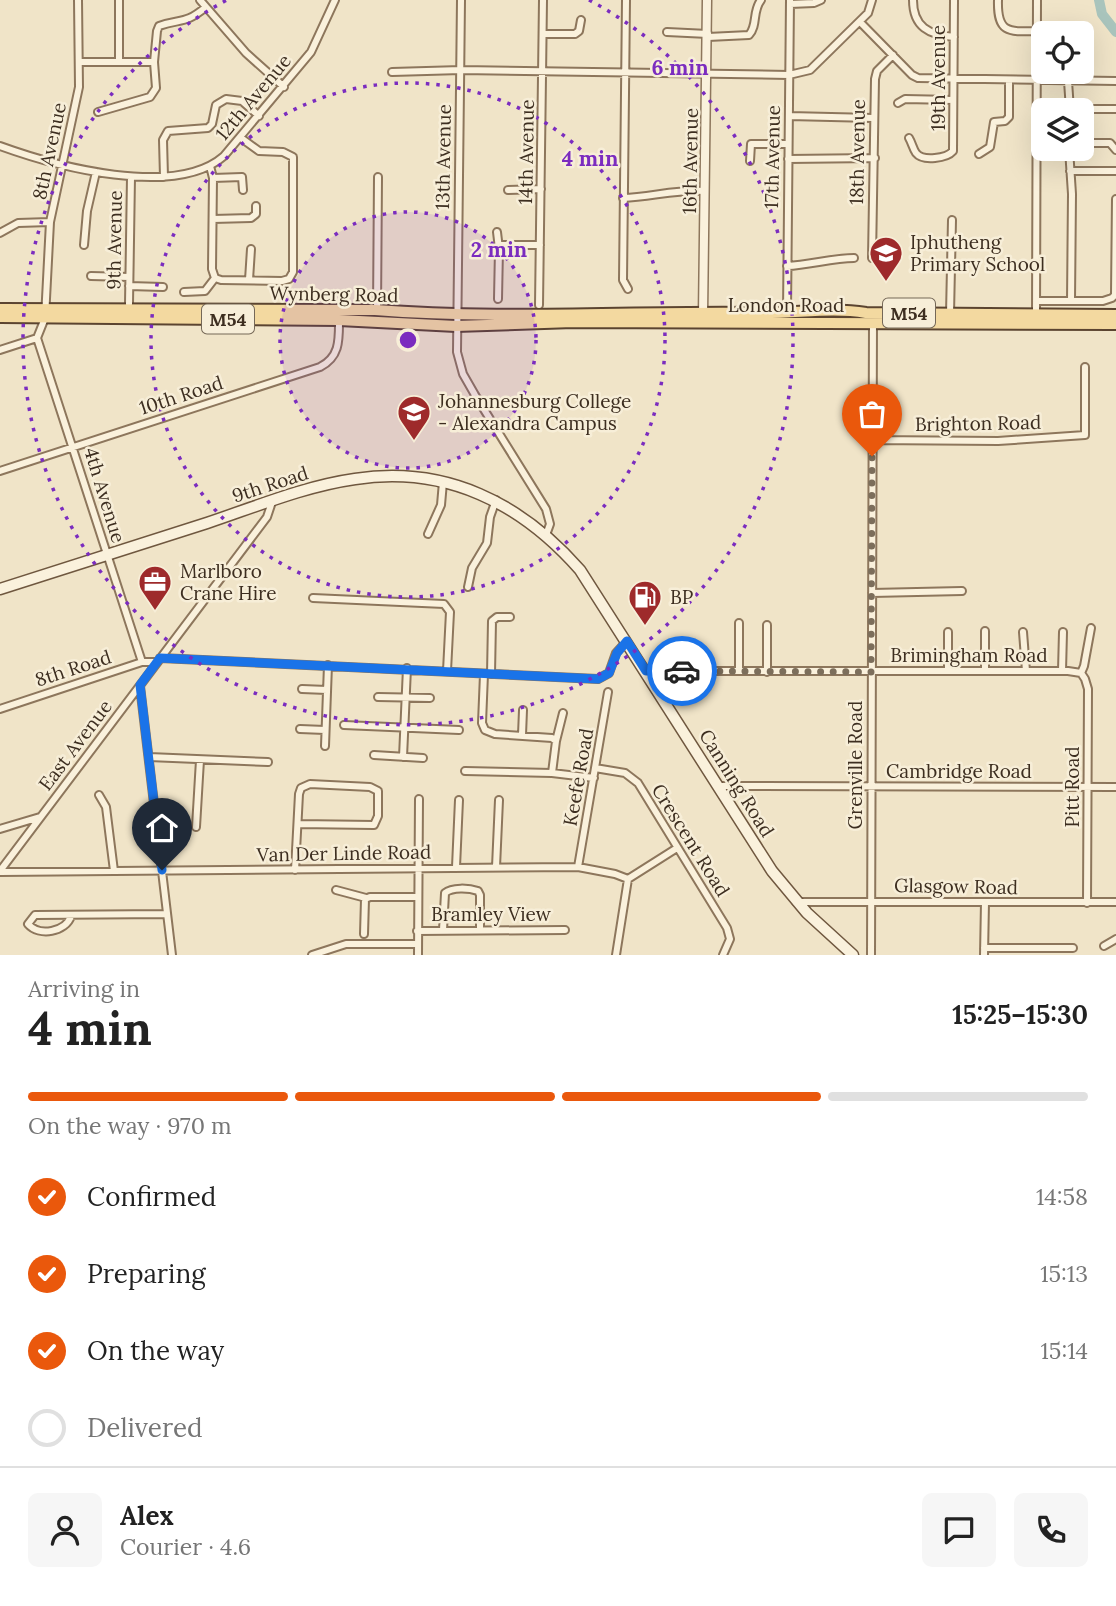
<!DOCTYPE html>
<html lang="en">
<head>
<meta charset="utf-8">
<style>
  :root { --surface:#fff; --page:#f6f6f6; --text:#222; --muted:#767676; --line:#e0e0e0; --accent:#ea580c }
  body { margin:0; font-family:Lora,serif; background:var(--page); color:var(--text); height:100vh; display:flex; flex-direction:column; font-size:26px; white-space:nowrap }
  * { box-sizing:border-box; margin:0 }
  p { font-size:23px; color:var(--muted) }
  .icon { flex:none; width:38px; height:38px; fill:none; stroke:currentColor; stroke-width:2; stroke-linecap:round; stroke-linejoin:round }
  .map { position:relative; height:955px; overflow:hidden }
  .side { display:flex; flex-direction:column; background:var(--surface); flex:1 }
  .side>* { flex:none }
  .buttons { position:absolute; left:1031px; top:21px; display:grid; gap:14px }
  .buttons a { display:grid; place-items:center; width:63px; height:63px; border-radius:10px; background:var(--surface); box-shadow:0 7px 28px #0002; font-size:35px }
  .pin { position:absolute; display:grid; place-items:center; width:60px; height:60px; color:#fff; margin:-72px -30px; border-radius:50% 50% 50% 0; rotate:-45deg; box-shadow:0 0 7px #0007 }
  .pin .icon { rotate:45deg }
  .courier { position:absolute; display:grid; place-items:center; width:70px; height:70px; margin:-35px; border:5px solid #1a73e8; border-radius:50%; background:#fff; color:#222; box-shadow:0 2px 9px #0007 }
  .headline em { font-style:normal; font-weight:800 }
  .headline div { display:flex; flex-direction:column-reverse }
  .headline { display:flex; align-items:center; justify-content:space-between; height:119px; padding:0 28px }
  h1 { font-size:46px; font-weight:800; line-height:52px }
  .bar { display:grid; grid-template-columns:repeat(4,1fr); gap:10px 7px; align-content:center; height:84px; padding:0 28px }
  .bar i { height:9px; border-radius:5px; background:var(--line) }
  .bar .active { background:var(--accent) }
  .bar p { grid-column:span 4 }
  .line { display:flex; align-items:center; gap:18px; padding:0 28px; border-top:2px solid var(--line) }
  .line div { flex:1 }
  .round { display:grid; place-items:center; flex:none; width:74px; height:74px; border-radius:10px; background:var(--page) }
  ol { padding:0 28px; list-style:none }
  li { display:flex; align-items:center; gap:21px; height:77px }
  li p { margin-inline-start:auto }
  li .icon { padding:7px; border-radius:50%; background:var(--accent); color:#fff; stroke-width:4 }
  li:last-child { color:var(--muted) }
  li i { width:38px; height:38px; border:4px solid var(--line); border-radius:50% }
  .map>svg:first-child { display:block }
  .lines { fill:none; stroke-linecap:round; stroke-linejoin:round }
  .river { stroke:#a9c4bc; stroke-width:10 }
  .minor-casing { stroke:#8d765c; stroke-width:10 }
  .tertiary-casing { stroke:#8d765c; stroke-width:11 }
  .secondary-casing { stroke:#6f573f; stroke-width:13 }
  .primary-casing { stroke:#5b4430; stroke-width:14 }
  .minor { stroke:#faf1dc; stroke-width:6 }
  .tertiary { stroke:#faf1dc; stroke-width:8 }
  .secondary { stroke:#faf1dc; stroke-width:10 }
  .primary { stroke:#f3d9a0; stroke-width:10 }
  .done { stroke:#7c6e5b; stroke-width:7; stroke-dasharray:0 12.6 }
  .route { stroke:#1a73e8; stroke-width:9 }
  .ring { fill:none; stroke:#7b2cbf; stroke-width:3.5; stroke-dasharray:3.5 7 }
  .labels { text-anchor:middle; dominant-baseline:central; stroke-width:5; stroke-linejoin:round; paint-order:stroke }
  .shield { fill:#f7eed8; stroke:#756857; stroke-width:2 }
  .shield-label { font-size:18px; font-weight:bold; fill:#3d2e20 }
  .street-label { font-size:19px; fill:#3d2e20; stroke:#f7eed8 }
  .poi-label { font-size:19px; fill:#3d2e20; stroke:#f7eed8; text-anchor:start }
  .centre { fill:#7b2cbf; stroke:#f7eed8; stroke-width:3.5 }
  .ring-label { font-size:21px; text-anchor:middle; font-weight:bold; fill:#7b2cbf; stroke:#f7eed8; stroke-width:5; stroke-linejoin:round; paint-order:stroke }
</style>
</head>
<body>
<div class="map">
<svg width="1116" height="955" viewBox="0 0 1116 955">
  <rect width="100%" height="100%" fill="#f0e4c8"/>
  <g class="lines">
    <path class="river" d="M1099,0l3,14 14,18"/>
    <defs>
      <path id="minor" d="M119,0v62
        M200,0l46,53 38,34
        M461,0l-4,352 6,22 12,21 71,114 4,15 -4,11
        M626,0l-3,280 5,9
        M913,0c0,27 16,35 41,37
        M998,0c-1,33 10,32 39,31
        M790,4l24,-1 7,-3
        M860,22l52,53 6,3 198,3
        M667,32l41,2
        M543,34h32l4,-3 2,-11
        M708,37l41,-2c9,-10 3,-24 12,-35
        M81,62h73l3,-31 2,-5c23,-8 25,-1 47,-19
        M392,72l69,-2 328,5 21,-5 58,-57 4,-13
        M1068,81l2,29
        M898,103l7,-4 48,1
        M1070,109h46
        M98,112l52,-15 6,-9 -2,-26
        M789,116l84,2
        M909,138c3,5 4,11 7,15 7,9 31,5 37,-2l1,-151
        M1082,143h28l6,7
        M0,146c55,20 175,53 224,10l87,-104 24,-52
        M1069,149l3,45 -1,107
        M979,154l11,-7 4,-25 11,-1 4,-4v-37
        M788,159l87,-1
        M750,161l1,-17h37
        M210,166l3,12 -1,91 3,9
        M1070,171h46
        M164,177l-1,-37 5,-9 40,-3 4,-4 4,-19 10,-6 16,2 17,15
        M213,178l29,-1 1,13
        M508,190l33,-1
        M623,198c28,-1 54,-9 82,-7
        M213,219l38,-1 5,-4v-8
        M497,232l2,17 -1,50
        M0,233l18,-10 32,-1
        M84,245l3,-34 9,-39
        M499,245h41
        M872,258l3,-179 2,-8 16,-16
        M787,266c23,-1 45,-8 67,-8
        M91,276l38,1
        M215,278l6,2 61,1 7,-2 4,-7v-115l-10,-5 -24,-1 -18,-13
        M249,280l2,-31
        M129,286l34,1
        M184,292l21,-1 10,-13
        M1115,294l1,-95
        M1036,301h67l9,-3 4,-4
        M129,304l2,-127
        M539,305l4,-305
        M377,311l1,-134
        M787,313l3,-313
        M950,314l2,-94
        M1036,317l1,-317
        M37,338l105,324
        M0,350l37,-12 8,-20 5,-96 29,-135 -1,-87
        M872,440l126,1 87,-6v-68
        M0,471l320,-104c20,-10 19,-27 19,-47
        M428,534l13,-29 2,-23
        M468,587l4,-19 15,-25 3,-26 6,-17
        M872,593l90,-2
        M313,598l131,6 6,8 -3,59
        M948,632v39
        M1023,632l3,39
        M160,658l438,21 11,-6 7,-20 10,-11
        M646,671h422l13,2
        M739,671v-48
        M985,671v-40
        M1062,671l1,-39
        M767,672v-47
        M1081,673l4,6 3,10 -1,214
        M1081,673l3,-7 7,-38
        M484,674l-2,49 3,7 10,4 57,4 4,3 -4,32
        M491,674l1,-53 5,-4h13
        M140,686l32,269
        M302,689l25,1
        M378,697l52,1
        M0,709l142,-47h15
        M344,725l115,5
        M300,729l25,1
        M522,735l1,-25
        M556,741l7,-28
        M325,746l3,-81
        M374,755l49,3
        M149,757l119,5
        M403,757l4,-89
        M595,768l30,5 13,10 89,145 3,11 -7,16
        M465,771l87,2 42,5
        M719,786l397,1
        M99,795l7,12 8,64
        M196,827l4,-67
        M0,829l40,-12
        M456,867l3,-67
        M496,867l3,-67
        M578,867l30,-175
        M295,870l4,-76 2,-6 9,-4 60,3 8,4v25l-4,9 -76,-1
        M0,871l267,-354 5,-15
        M0,872l578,-5 37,7 13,5 49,-31
        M336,890l30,8
        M796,902h320
        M71,916c-5,16 -32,21 -43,8l7,-9 132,-1
        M443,930l2,-37c7,-6 24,-5 33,-2l2,4v35
        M417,931l148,-1
        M364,934l1,-35 5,-2h47
        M1104,946l12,-7
        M984,948h89
        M312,955l34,-11h71
        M418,955l1,-156
        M616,955l12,-76
        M871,955l2,-633
        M984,955l1,-53"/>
      <path id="tertiary" d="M703,315l4,-315"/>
      <path id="secondary" d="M0,589c69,-22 138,-44 207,-66 48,-16 98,-37 148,-44 91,-14 166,24 225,91l192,301 35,42 46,42"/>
      <path id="primary" d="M0,309l375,1c128,10 256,1 384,3 36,1 72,-6 107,0l250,2
        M0,317l339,3 117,6 117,-4 543,2"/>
    </defs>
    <use href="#minor" class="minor-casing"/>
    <use href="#tertiary" class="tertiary-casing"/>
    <use href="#secondary" class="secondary-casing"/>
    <use href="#primary" class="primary-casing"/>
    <use href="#minor" class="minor"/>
    <use href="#tertiary" class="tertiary"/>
    <use href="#secondary" class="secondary"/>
    <use href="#primary" class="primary"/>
  </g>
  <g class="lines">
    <path class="done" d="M682,671l189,1 1,-216"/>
    <path class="route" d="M162,870l-22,-185 20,-27 438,21 11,-6 8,-20 10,-12 19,30h36"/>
  </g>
  <circle cx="408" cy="340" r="128" fill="#7b2cbf" fill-opacity=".12"/>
  <g class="ring">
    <circle cx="408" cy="340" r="128"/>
    <circle cx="408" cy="340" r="257"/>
    <path d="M589 0A385 385 0 1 1 227 0"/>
  </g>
  <defs>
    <symbol id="school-pin" viewBox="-11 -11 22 30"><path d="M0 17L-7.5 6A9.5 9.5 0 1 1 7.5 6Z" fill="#9e2a2b" stroke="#f7eed8"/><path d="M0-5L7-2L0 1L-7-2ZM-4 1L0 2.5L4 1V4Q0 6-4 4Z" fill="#fff"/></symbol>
    <symbol id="university-pin" viewBox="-11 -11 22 30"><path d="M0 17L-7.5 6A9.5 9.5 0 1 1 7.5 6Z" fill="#9e2a2b" stroke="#f7eed8"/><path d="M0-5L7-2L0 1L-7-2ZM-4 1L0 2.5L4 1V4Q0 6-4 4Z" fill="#fff"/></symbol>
    <symbol id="office-pin" viewBox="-11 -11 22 30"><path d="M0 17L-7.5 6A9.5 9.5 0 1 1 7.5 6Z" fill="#9e2a2b" stroke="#f7eed8"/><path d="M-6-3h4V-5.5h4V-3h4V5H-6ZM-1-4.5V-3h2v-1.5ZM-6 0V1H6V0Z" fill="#fff"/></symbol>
    <symbol id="fuel-pin" viewBox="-11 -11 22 30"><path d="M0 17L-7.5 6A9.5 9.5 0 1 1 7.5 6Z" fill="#9e2a2b" stroke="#f7eed8"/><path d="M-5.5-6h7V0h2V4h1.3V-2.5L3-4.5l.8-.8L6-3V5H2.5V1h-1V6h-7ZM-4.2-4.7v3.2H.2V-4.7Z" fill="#fff"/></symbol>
  </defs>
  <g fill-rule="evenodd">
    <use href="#school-pin" x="867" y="234" width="38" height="52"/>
    <use href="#university-pin" x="395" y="393" width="38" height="52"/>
    <use href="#office-pin" x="136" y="563" width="38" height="52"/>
    <use href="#fuel-pin" x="626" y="578" width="38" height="52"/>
  </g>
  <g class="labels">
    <g class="shield">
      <rect x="883" y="298.5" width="52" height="29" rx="5"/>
      <rect x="202" y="304.5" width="52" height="29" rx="5"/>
    </g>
    <g class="shield-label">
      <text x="909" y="313">M54</text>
      <text x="228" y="319">M54</text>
    </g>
    <g class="street-label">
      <text transform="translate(938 78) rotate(-90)">19th Avenue</text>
      <text transform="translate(253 97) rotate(-50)">12th Avenue</text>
      <text transform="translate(49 151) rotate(-78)">8th Avenue</text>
      <text transform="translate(526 152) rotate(-89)">14th Avenue</text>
      <text transform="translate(857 152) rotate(-89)">18th Avenue</text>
      <text transform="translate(443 157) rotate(-89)">13th Avenue</text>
      <text transform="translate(772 157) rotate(-89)">17th Avenue</text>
      <text transform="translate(690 161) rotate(-89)">16th Avenue</text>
      <text transform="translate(114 240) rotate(-89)">9th Avenue</text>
      <text transform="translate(334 294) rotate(1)">Wynberg Road</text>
      <text x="786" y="305">London Road</text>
      <text transform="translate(181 395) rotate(-18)">10th Road</text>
      <text transform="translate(978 423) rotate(-1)">Brighton Road</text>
      <text transform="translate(270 484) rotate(-18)">9th Road</text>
      <text transform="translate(105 495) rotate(73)">4th Avenue</text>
      <text x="969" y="655">Brimingham Road</text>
      <text transform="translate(73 668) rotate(-18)">8th Road</text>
      <text transform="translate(75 745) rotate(-53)">East Avenue</text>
      <text transform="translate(855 765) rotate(-90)">Grenville Road</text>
      <text x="959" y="771">Cambridge Road</text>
      <text transform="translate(578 777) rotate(-80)">Keefe Road</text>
      <text transform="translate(737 783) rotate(58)">Canning Road</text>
      <text transform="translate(1072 787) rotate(-90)">Pitt Road</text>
      <text transform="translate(691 840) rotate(58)">Crescent Road</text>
      <text transform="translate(344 853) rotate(-1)">Van Der Linde Road</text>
      <text transform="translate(956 886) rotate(1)">Glasgow Road</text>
      <text x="491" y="914">Bramley View</text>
    </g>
    <g class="poi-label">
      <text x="910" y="242">Iphutheng<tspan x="910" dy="22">Primary School</tspan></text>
      <text x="438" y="401">Johannesburg College<tspan x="438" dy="22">- Alexandra Campus</tspan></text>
      <text x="180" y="571">Marlboro<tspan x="180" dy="22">Crane Hire</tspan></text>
      <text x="670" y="597">BP</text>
    </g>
  </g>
  <circle cx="408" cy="340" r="10" class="centre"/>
  <g class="ring-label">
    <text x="680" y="75">6 min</text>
    <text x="590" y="166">4 min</text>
    <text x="499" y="257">2 min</text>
  </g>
</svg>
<div class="buttons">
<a><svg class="icon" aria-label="locate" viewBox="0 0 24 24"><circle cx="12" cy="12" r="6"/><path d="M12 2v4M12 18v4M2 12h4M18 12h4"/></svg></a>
<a><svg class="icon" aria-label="layers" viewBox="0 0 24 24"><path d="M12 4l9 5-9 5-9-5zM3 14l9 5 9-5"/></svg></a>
</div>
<div class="pin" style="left:872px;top:456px;background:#ea580c"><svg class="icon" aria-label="bag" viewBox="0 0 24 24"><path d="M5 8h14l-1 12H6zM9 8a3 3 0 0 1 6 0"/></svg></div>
<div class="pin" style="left:162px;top:870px;background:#1f2937"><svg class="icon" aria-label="home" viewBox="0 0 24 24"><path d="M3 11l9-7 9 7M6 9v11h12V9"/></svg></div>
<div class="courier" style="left:682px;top:671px"><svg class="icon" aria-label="car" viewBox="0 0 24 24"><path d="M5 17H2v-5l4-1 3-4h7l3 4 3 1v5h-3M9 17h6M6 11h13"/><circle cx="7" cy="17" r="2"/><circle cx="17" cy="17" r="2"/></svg></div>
</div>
<section class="side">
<div class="headline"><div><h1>4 min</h1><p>Arriving in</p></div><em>15:25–15:30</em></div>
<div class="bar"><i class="active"></i><i class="active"></i><i class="active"></i><i></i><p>On the way · 970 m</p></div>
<ol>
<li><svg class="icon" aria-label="check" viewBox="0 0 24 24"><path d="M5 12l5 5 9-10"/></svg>Confirmed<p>14:58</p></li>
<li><svg class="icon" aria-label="check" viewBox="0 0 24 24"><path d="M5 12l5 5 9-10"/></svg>Preparing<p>15:13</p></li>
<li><svg class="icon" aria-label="check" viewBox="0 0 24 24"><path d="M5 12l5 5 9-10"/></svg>On the way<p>15:14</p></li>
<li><i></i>Delivered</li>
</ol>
<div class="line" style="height:126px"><a class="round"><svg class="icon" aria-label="person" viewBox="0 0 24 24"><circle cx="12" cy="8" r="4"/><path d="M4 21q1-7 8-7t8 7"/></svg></a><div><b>Alex</b><p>Courier · 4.6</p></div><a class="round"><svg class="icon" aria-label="chat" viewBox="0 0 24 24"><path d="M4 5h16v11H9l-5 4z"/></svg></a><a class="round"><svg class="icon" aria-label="phone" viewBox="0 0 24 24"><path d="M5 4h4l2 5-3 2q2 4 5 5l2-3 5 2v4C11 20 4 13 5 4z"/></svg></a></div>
</section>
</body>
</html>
